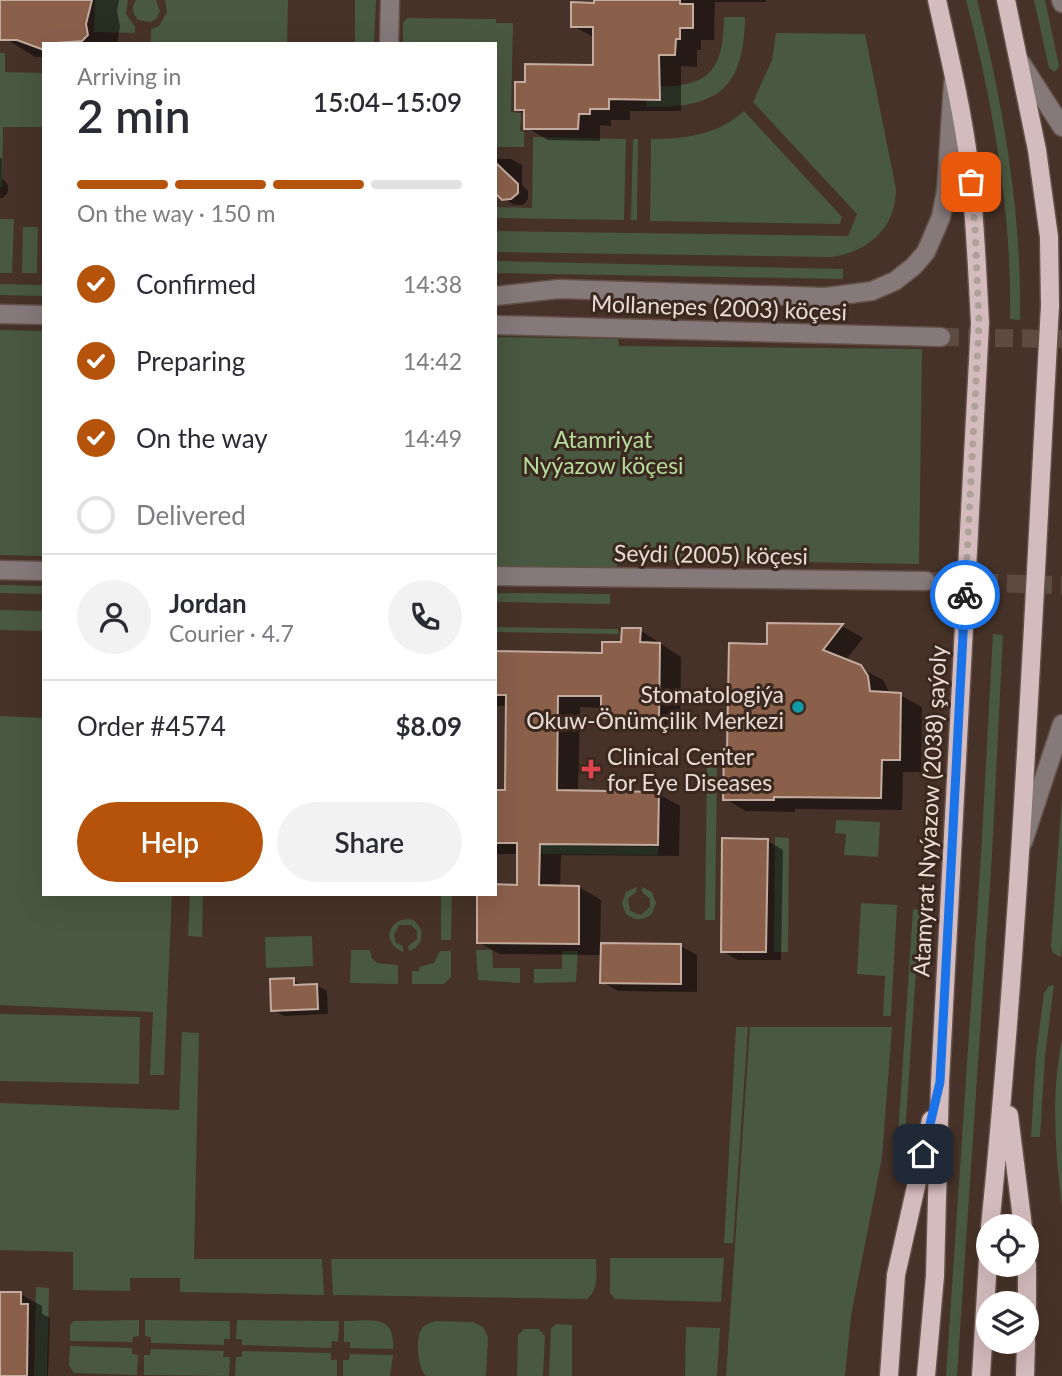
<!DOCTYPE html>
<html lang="en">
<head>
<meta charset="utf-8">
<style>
  :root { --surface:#fff; --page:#f2f2f3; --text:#2b2b33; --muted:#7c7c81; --line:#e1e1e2; --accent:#b45309 }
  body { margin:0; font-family:Lato,sans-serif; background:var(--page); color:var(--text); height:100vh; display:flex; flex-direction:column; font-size:26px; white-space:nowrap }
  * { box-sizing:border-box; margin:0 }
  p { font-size:23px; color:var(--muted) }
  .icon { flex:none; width:38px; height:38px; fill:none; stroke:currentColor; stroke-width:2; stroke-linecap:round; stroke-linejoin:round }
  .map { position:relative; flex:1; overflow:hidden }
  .side { position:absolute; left:42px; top:42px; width:455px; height:854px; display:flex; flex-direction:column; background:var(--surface); border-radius:0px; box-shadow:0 7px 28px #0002 }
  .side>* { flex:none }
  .fabs { position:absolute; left:976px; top:1214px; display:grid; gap:14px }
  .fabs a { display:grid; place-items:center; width:63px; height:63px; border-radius:50%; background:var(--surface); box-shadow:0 7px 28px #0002; font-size:35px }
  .pin { position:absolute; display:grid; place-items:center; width:60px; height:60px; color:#fff; margin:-30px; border-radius:14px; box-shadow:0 4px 10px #0006 }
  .courier { position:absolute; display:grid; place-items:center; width:70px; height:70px; margin:-35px; border:5px solid #1a73e8; border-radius:50%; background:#fff; color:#222; box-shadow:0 2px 9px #0007 }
  .summary em { font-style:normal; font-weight:600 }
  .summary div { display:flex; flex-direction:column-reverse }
  .summary { display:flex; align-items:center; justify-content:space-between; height:119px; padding:0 35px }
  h1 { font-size:46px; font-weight:600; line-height:52px }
  .bar { display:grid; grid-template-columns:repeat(4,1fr); gap:10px 7px; align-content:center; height:84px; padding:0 35px }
  .bar i { height:9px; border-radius:5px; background:var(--line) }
  .bar .selected { background:var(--accent) }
  .bar p { grid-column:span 4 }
  .line { display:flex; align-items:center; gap:18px; padding:0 35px; border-top:2px solid var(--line) }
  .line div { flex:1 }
  .round { display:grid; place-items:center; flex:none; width:74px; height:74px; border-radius:37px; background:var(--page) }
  ol { padding:0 35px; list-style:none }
  li { display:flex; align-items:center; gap:21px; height:77px }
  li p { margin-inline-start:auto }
  li .icon { padding:7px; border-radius:50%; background:var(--accent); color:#fff; stroke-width:4 }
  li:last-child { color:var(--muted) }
  li i { width:38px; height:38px; border:4px solid var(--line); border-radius:50% }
  .primary-button { display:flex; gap:14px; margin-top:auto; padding:14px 35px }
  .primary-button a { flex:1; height:80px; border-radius:42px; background:var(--accent); color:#fff; font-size:28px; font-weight:600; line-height:80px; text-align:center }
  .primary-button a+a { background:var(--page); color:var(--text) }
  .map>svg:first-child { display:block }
  .green { fill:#495840 }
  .shadow { fill:#0007 }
  .building { fill:#8a604b; stroke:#c4ab9f; stroke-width:2 }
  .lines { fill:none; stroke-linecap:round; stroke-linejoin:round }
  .minor-tunnel { stroke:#5e4b42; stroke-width:18; stroke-dasharray:18 9; stroke-linecap:butt }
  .minor-casing { stroke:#635047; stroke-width:21 }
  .major-casing { stroke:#635047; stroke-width:21 }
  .minor { stroke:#85797a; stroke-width:18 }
  .major { stroke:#d4bbbd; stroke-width:18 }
  .done { stroke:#afa098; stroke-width:7; stroke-dasharray:0 12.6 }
  .route { stroke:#1a73e8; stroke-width:9 }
  .culture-dot { fill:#0f9aa8; stroke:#3b281e; stroke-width:2.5 }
  .health-dot { fill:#e0444e; stroke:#3b281e; stroke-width:2.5 }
  .labels { text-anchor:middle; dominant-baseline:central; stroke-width:6; stroke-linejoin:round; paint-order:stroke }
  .street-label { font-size:23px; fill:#e8dbd5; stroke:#3b281e }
  .park-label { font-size:23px; fill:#b6dd9e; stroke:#3b281e }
  .poi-label { font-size:23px; fill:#e8dbd5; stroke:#3b281e; text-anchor:end }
</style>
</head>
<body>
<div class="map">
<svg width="1062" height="1376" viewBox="0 0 1062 1376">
  <rect width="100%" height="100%" fill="#463228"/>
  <path class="green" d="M95,0h33l-2,14 9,13v6l-41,-1z
    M136,0h20l4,11 -3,7 -6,4 -13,-2c-6,-7 -7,-12 -2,-20z
    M165,0h123l-1,44h-136v-15l8,-3 8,-14z
    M355,0h21l-2,44h-19z
    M966,0h11c26,104 45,213 43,320l-10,-1c2,-107 -17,-216 -44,-319z
    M1034,0h11l14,66 -4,6 -6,-4z
    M724,17h21c-1,74 -29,91 -99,90v-20c59,0 77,-9 78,-70z
    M407,18l89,1v4h17l-2,89 10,1 -1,18 4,1v15h-29v-103h-92v-21z
    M776,33l89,1 31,155c0,39 -28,63 -64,68l-337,-5v-21l353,5 9,-22 -104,-112 19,-42z
    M0,53h5v19l39,1v54h-41l-1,60h-2z
    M744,111l98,106 -2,7 -190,-3 1,-82c34,0 67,-4 93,-28z
    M533,137l93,2 -2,81 -129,-2v-11l37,1z
    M633,139h5l-1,81h-6z
    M0,219h14l-2,54h-12z
    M23,227h15l-1,46h-15z
    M495,261l348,8v10l-348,-6z
    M0,284l44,1v11l-44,-1z
    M0,330l44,1v225l-44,-1z
    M495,337l123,2 1,7 303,3 -3,215 -301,-5 -1,10 -122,-3z
    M0,585l44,1v8l-44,-1z
    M495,593l115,1v10l-115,-2z
    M0,610l44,1v20l-44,-1z
    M495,627l123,2v5l-123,-2z
    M993,634l10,1 -11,220 -35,521h-11l35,-521z
    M0,716l44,2v176h128l-8,181h-14l3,-63 -153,-7z
    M707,767h10l-2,153h-10z
    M1062,798v146l-1,13 -8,-4 -2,-7z
    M836,820l44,2 -2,35 -34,-2 2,-21 -11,-1z
    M775,837l14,1 -1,114h-14z
    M542,845l116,2v8l-116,-1z
    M637,887l-1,5 -8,7 2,12 11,4 9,-8v-8l-8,-7v-5l10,5 4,11 -4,11c-10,7 -17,7 -26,0l-4,-11 4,-11z
    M190,894h13l-1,43 -14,-1z
    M441,894h11l-1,46h-10z
    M861,903l36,2 -6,111h-8l2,-40 -28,-2z
    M913,909l7,1 -15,226h-7z
    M408,919l6,1 7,9c2,11 -2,19 -12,22l-1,-5 9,-7v-8l-6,-6h-12l-5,10 2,8 7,3v6c-21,-9 -16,-32 5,-33z
    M312,936l1,30 -47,2 -1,-31z
    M351,950h19l2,8 5,5 21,2v19l-48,-1z
    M476,950h16l1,18h27v15l-42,-3z
    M440,951h11v26l-7,7h-32v-13h7v-4l15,-4z
    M562,951h16l-2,31 -42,1v-14h28z
    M1054,985l-9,71 -5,81h-9l5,-82 8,-62 5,-7z
    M0,1014l140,3 -1,67 -139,-3z
    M736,1027h12l-15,216h-9z
    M750,1027h142l-10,130 -31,159 -6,60h-119z
    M182,1032l17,1 -5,226h128l2,36 -144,-3v-14h-50v13l-57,-1v-38l-73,-2v-147l179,7z
    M1062,1039v168c-7,-56 -11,-112 0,-168z
    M610,1258h114l-3,44 -106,-3 -5,-6z
    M331,1259h265c0,14 3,31 -9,40l-254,-4z
    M36,1287l13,1 -2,88h-13z
    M139,1320v16l-6,1 -1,5 -62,-1v-16l3,-4z
    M145,1320l85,1v18h-6v6l-73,-2v-6l-6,-1z
    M237,1320l102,1 -1,21 -6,-1 -1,7 -89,-3v-6h-6z
    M344,1321c27,0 51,-8 49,28l-43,-1v-6h-6z
    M436,1321l37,1 10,5 5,10 -2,39h-60c-8,-8 -11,-36 -5,-46 3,-6 9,-7 15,-9z
    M556,1324l16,1v51h-23l2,-48z
    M686,1327l34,1 -3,48h-32z
    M524,1329h15l6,7 -2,40h-26l1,-41z
    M70,1346l62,2v6l6,1 -1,20 -63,-2 -5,-7z
    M151,1349l73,2 -1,6h7l-1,19 -85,-1v-20h6z
    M242,1351l89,2v7h6v16h-102l1,-19h6z
    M350,1354l43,1 -3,21h-47v-16h6z"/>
  <path class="shadow" d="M0,0h119l-2,11 3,15 -3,18h-73v13h-9l-35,-22z
    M596,0h170v2h-51l-1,38h-13v10h-4v17l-16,-1v45h-51v9h-19v6l-11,-1v16l-52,-1 -22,-13v-13l-10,-5 10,-25 68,-17 1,-29 -22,-12 22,-21z
    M0,157l2,2v19l6,7v7l-5,6h-3z
    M495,159h16l11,6v20l6,6v8l-5,6h-9l-14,-10 -5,2z
    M769,625l73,1 21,12 -18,23 38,19 7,14 10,1 22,12 -1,65h-18l-1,38 -107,-1v3l-49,-1 -21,-12 4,-48 40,-105z
    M640,630l41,27 -1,73 -56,-1 -22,-12 1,-9 -23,-1 -2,86 80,1 22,12 -1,50 -118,-1 -1,32h19l22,13 -1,45 81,1 16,9v37l-79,-1 -16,-9v-27l-102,-1 -22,-12 17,-48 23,-8 1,-32h-24v-63h11l2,-85h-13v-53l108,2 20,-11z
    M768,841l15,9 -2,110h-43l-16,-9z
    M293,980l10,6 14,-1 10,6 1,23 -44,2 -11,-6z
    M0,1293l20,1 22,12v8l8,4 -2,58h-48z"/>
  <path class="building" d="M0,0h92l-6,24 2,11 -6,6 -38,3v6l-27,-10h-17z
    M594,0h86v4h13v24h-13v11h-4l-1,16h-16l1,45 -51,-1v10h-19v5h-11l-1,15h-54v-19h-9v-28h10v-18l68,1v-38h-22v-25l23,1z
    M495,162l23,22v9l-7,6 -9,1 -7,-7z
    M767,623l76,1 -20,26 38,15 7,11 2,15 31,2 -1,67h-18l-1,38 -107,-1v3h-51l1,-51h3l2,-106 38,1z
    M622,628h19l-1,14 20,1 -1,76 -58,-1v-22h-43l-1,94 102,2 -1,53 -118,-1 -1,41 40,1v58l-102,-1v-49h18v-10l22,1v-42h-22v-53h10l1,-95h-11v-44l107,2v-11h19z
    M722,838l46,1 -2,113h-45z
    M601,943l80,1v40l-81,-1z
    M294,978v7l23,-1 1,25 -47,2 -1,-32z
    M0,1292h21v12h7l-1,72h-27z"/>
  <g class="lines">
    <path class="minor-tunnel" d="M941,337l121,2
      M926,581l136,4"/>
    <defs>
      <path id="minor" d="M1061,0l1,3
        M389,44l1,-44
        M1021,63l41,64
        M495,296l64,-7 267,8 46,-6 23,-10 19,-15 12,-14 15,-35 5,-26 7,-108
        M0,314l44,1
        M495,325l446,12
        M0,570l44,1
        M495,576l431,5
        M1023,842l39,-118"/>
      <path id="major" d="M1009,1115l14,112
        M990,1227c31,-306 43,-614 60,-921l-1,-69 -12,-87 -31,-150
        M1027,1265v51
        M889,1376l7,-101 35,-155
        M926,1376l9,-100 5,-194 40,-759c-3,-54 -5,-107 -11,-160 -7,-55 -20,-109 -32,-163
        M981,1376l8,-133
        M1025,1376l1,-34"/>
    </defs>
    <use href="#minor" class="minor-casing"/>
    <use href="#major" class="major-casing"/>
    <use href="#minor" class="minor"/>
    <use href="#major" class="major"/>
  </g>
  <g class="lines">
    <path class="done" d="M965,595l14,-272 -4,-95 -4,-46"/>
    <path class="route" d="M923,1154l17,-72 25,-487"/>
  </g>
  <circle class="culture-dot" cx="798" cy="707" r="7"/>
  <path class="health-dot" d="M587.5 758.5h7v7h7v7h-7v7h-7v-7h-7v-7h7z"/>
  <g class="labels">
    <g class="street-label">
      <text transform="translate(719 307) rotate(2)">Mollanepes (2003) köçesi</text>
      <text transform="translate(711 554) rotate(1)">Seýdi (2005) köçesi</text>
      <text transform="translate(929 811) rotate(-87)">Atamyrat Nyýazow (2038) şaýoly</text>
    </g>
    <g class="park-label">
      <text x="603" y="439">Atamriyat<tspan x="603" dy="26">Nyýazow köçesi</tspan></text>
    </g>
    <g class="poi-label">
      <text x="784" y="694">Stomatologiýa<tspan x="784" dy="26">Okuw-Önümçilik Merkezi</tspan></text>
      <text x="607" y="756" text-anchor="start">Clinical Center<tspan x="607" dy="26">for Eye Diseases</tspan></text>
    </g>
  </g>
</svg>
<div class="fabs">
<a><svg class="icon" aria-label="locate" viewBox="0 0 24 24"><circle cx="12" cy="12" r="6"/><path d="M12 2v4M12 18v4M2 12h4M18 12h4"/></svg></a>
<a><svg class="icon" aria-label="layers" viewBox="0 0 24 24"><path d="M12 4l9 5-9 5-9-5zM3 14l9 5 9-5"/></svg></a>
</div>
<div class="pin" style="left:971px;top:182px;background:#ea580c"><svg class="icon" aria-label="bag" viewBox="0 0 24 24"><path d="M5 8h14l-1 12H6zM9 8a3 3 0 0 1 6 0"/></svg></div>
<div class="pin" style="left:923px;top:1154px;background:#1f2937"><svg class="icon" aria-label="home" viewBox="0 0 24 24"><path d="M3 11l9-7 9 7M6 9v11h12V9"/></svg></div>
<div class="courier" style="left:965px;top:595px"><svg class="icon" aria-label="bike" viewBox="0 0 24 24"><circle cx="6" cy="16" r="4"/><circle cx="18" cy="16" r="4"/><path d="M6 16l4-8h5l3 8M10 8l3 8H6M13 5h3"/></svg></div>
<section class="side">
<div class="summary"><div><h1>2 min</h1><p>Arriving in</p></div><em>15:04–15:09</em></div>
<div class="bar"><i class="selected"></i><i class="selected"></i><i class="selected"></i><i></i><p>On the way · 150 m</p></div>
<ol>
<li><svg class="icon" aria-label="check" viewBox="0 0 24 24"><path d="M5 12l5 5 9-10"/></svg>Confirmed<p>14:38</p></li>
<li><svg class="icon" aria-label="check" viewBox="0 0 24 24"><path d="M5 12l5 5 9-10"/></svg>Preparing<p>14:42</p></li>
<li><svg class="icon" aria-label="check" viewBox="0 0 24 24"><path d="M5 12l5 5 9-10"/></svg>On the way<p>14:49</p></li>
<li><i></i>Delivered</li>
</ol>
<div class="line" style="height:126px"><a class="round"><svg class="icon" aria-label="person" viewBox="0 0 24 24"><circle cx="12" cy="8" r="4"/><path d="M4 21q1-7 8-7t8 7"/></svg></a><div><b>Jordan</b><p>Courier · 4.7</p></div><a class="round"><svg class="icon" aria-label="phone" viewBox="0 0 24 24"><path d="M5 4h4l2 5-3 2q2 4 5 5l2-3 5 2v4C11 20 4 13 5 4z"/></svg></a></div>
<div class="line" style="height:91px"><div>Order #4574</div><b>$8.09</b></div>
<div class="primary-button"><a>Help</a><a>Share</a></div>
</section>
</div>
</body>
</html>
